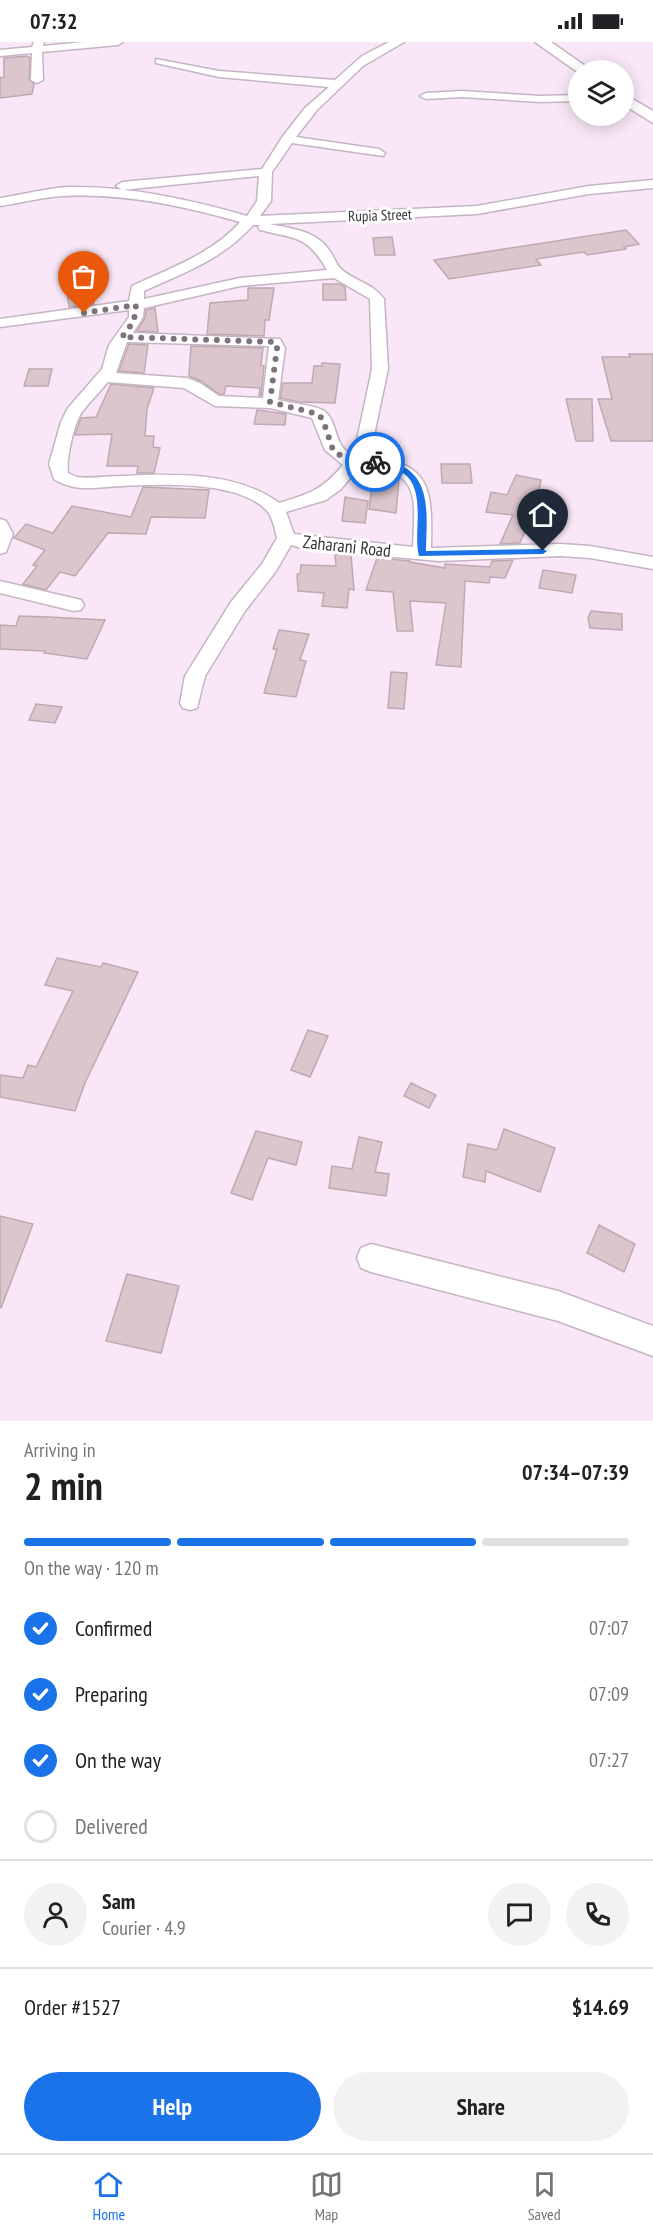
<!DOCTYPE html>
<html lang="en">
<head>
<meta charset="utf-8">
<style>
  :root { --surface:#fff; --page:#f2f2f2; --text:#202124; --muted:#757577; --line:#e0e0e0; --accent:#1a73e8 }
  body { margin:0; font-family:"PT Sans Narrow",sans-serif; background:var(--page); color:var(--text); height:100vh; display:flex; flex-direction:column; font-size:22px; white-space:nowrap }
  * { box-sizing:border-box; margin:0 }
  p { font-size:20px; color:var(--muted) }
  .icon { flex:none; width:33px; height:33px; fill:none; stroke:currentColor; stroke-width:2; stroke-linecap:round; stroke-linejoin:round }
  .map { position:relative; height:1379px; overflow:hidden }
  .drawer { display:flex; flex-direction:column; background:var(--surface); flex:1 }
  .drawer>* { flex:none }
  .fabs { position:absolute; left:568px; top:18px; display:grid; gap:12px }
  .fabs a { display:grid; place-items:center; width:66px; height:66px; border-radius:50%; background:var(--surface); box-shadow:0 3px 15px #0003; font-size:30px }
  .pin { position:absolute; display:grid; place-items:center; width:51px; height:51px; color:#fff; margin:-62px -26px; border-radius:50% 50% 50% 0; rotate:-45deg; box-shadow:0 0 6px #0007 }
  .pin .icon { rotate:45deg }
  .courier { position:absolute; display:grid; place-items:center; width:60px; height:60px; margin:-30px; border:4px solid #1a73e8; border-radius:50%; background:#fff; color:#222; box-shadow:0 2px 8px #0007 }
  .summary em { font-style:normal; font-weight:700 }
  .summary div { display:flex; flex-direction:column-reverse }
  .summary { display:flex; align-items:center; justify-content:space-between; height:102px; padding:0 24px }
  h1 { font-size:39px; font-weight:700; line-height:45px }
  .bar { display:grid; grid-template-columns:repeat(4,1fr); gap:9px 6px; align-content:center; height:72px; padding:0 24px }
  .bar i { height:8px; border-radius:4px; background:var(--line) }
  .bar .current { background:var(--accent) }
  .bar p { grid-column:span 4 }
  .line { display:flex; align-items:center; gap:15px; padding:0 24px; border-top:2px solid var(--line) }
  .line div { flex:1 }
  .round { display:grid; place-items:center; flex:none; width:63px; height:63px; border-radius:32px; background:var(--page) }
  ol { padding:0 24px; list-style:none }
  li { display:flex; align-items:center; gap:18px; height:66px }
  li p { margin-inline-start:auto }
  li .icon { padding:6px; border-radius:50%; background:var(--accent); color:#fff; stroke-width:4 }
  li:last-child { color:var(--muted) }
  li i { width:33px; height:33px; border:3px solid var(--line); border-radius:50% }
  .primary-button { display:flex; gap:12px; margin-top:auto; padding:12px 24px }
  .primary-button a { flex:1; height:69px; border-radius:36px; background:var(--accent); color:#fff; font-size:24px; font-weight:700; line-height:69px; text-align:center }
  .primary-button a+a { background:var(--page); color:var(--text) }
  .status { display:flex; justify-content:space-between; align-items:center; height:42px; padding:0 30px; background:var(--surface); direction:ltr }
  .status svg { height:16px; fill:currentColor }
  .tab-bar { display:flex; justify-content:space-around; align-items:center; height:84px; border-top:2px solid var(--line); background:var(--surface); font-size:16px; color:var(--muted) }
  .tab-bar a { display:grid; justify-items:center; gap:3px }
  .tab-bar .current { color:var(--accent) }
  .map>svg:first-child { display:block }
  .building { fill:#dcc5cd; stroke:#bfa9b1; stroke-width:1.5 }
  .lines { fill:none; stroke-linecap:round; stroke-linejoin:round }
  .minor-casing { stroke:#c5b4c4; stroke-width:3 }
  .major-casing { stroke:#c5b4c4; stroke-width:3 }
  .minor { fill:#fff; fill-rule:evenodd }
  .major { fill:#fff; fill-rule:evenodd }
  .route { fill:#1a73e8 }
  .done { stroke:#7e737d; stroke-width:6; stroke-dasharray:0 10.8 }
  .labels { text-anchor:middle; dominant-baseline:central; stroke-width:6; stroke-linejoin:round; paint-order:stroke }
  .far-street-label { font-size:15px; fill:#3b353b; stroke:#fff }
  .street-label { font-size:18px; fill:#3b353b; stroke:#fff }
</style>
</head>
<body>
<div class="status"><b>07:32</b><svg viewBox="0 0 49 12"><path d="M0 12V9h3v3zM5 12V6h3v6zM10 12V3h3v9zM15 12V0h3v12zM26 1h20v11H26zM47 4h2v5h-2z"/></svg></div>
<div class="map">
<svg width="653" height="1379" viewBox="0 0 653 1379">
  <rect width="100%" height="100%" fill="#f9e7f7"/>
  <path class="building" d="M27,14l3,2 -1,22 5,4 -2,10 -32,4v-20l4,-1v-19z
    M626,188l13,14 -15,3 2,2 -39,6 -3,-3 -48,7 5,6 -92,14 -15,-19z
    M392,195l3,18h-20l-2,-17z
    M323,242h17l5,3 1,13h-23z
    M92,246l2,16 -25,3 -2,-17z
    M248,246h26l-5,32h-4l-1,16 -57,-2 3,-31 38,-3z
    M155,266l3,24 -21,-1 8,-13 1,-8z
    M129,302l19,1 -4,28 -25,-2z
    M191,304l72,2 -2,17 3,1 -3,30h-2l1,-8 -34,-2 -2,8h-5l-18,-13 -12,-5z
    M629,312h24v87h-42l-13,-42h14l-10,-42h28z
    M322,321l18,1 -5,39 -36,-1 -19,-4 3,-15h29l2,-17h8z
    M29,327h23l-4,17h-24z
    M111,342l43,4 -7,21 -2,27h9l-1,11 7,1 -6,25h-17l1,-7h-31l5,-32 -37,1 6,-17 15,-1z
    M566,357h26l1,42h-17z
    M257,368l29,4 -1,11 -31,-1z
    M441,422h29l2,19h-30z
    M374,428l25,9 -3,34 -27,-4z
    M516,433l25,5 -3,16 11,2 -4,20 -13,-2 -12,27 -20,1 13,-29 -27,-3 5,-20 16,3z
    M143,445l66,3 -4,28 -54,-1 -5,17 -38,-1 -33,43 -15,-4 -14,18 -23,-6 14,-18 -4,-1 12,-15 -31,-12 12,-14 27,9 19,-27 59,11z
    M345,455l23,4 -3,22 -23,-2z
    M335,512l16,1 3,35 -5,-1 -2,19 -25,-2 2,-13 -26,-2 -1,-17h3l1,-9 35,1z
    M377,516l33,3v1l35,6v-4l45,3 2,-6 21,-1 -8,18 -15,-1 -1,6 -24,-2 -4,86 -25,-2 10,-62 -36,-2 3,30h-16l-4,-39 -27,-2z
    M543,528l33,5 -4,18 -33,-5z
    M591,569l31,3v16l-32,-2 -2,-10z
    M19,574l29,1 57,3 -18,39 -43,-6 1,-2 -45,-2v-24l16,1z
    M279,588l30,4 -9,26 6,1 -10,36 -32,-4 13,-44h-4z
    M391,630l16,1 -3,36 -16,-1z
    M36,662l26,3 -7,16 -26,-3z
    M57,916l44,9 2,-4 35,9 -53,111 -10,28 -75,-14v-22l23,3 5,-13 8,2 37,-76 -28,-6z
    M308,988l20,6 -18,41 -19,-7z
    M411,1041l25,12 -7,13 -25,-12z
    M504,1087l51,19 -15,44 -54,-21 -1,11 -22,-5 5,-33 29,6z
    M256,1089l46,11 -6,23 -28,-7 -16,42 -21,-7z
    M359,1095l23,5 -7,30 14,2 -3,22 -57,-8 3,-22 20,3z
    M0,1174l33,8 -32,84 -1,-1z
    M599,1183l36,19 -11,28 -37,-19z
    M127,1232l52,12 -18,67 -55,-12z"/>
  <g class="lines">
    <defs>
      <path id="minor" d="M34,0h10l-1,4 40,-4h40l-5,3 -76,7 1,28 -6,3 -6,-3 1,-27 -32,3v-6l32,-3z
        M389,0h15l-41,24 -46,44 -21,27 83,12 6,4 -2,3 -91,-13 -20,29 -1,29 -11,15 217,-10 112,-20 64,-6v8l-64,6 -112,20 -207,10c22,5 45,6 59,26 5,6 7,15 13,20 13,11 32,14 42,29l4,70 -15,71 -7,15c67,9 66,34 65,93l129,-4 30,2 63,11v12l-63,-11 -30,-2 -121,5 -134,-12 -14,-4 -15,26 -31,40 -40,65 -8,32 -7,2 -7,-2 -3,-5 5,-27 46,-74 31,-38 15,-26c-2,-8 -4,-19 -9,-26 -27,-32 -109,-28 -147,-26 -23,1 -46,7 -67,-7l-5,-15 12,-42 7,-14 34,-39 7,-24 20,-28v-7l-129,17v-8l129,-18 3,-15c38,-18 80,-32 108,-64 -56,-16 -117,-29 -176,-26 -21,1 -43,7 -64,10v-8c22,-3 46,-10 68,-11 60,-1 121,12 179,29l10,-15 2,-25 -137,14 -6,-4 6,-4 140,-13 21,-33 22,-28 24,-21 -110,-10 -63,-14v-4l63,12 116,9 27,-24zM253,183h7l-2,2 2,3c36,9 47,5 67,40l-87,8 -96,21v-8c41,-19 78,-31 109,-66zM334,236l36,21 2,70 -15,71 -7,14c-17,-11 -12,-33 -26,-43 -8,-6 -35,-8 -46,-11l7,-52 -5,-9 -147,-6 10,-16 1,-9 96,-22zM127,300l142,4 -6,52 -44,-2 -19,-13 -13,-5 -71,-5zM108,340l76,6 31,18 55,2 42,10 13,32 18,15c-21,25 -34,29 -64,38 -43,-32 -105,-29 -156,-27 -16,0 -31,3 -46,1l-9,-4c-2,-14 6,-50 14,-61 8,-11 18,-20 26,-30zM361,423c60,7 54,30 52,82l-119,-13 -8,-22 40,-12 15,-11z
        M462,49l78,5 39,-1v6l-39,1 -78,-5 -36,2 -6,-3 6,-3z
        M0,477l6,2 7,13 -7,18 -6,2z
        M0,539l81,19 3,5 -3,5 -7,1 -74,-18z
        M371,1202l187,47 95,35v30l-95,-35 -187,-49 -10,-4 -4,-10 4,-10z"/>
      <path id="major" d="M535,0h16l40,28h-12v3z
        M624,52l29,17v12l-29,-18z"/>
    </defs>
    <use href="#minor" class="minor-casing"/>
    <use href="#major" class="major-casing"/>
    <use href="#minor" class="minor"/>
    <use href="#major" class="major"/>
  </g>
  <path class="route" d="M375,418c9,1 19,2 27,6 31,15 24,57 24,85l117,-2 4,2 -4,3 -124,2c-7,-26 11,-73 -23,-87 -7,-3 -16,-4 -24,-5l-1,-2z"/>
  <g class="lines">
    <path class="done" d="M84,271l52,-8 -2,16 -12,16 153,5 2,6 -7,54 48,12 5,6 10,30 19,14 5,-5 18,3"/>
  </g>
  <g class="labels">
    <g class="far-street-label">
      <text transform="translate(380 173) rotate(-2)">Rupia Street</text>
    </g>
    <g class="street-label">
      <text transform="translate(347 504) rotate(6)">Zaharani Road</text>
    </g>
  </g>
</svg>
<div class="fabs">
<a><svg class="icon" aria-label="layers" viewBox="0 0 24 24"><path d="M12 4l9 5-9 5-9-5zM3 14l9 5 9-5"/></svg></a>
</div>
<div class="pin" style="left:84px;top:271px;background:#ea580c"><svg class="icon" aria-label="bag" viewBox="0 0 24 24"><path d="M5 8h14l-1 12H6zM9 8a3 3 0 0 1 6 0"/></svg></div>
<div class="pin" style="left:543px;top:509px;background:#1f2937"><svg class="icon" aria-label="home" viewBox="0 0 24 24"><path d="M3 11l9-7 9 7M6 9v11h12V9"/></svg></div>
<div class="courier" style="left:375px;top:420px"><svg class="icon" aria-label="bike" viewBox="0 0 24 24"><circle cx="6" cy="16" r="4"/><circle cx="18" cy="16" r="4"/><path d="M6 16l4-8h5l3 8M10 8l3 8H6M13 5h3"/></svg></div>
</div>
<section class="drawer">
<div class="summary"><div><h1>2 min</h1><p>Arriving in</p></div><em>07:34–07:39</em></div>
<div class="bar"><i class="current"></i><i class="current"></i><i class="current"></i><i></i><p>On the way · 120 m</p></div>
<ol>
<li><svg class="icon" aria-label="check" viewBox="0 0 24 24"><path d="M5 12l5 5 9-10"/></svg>Confirmed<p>07:07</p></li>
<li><svg class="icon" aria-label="check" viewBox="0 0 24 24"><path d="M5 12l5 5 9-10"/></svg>Preparing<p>07:09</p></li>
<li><svg class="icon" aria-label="check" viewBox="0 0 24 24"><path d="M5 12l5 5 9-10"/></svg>On the way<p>07:27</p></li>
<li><i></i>Delivered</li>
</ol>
<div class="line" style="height:108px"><a class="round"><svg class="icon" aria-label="person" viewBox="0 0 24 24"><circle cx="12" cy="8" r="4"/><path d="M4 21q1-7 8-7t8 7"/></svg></a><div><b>Sam</b><p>Courier · 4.9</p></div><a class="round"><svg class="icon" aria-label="chat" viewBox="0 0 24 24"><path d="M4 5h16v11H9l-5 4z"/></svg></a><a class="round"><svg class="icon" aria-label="phone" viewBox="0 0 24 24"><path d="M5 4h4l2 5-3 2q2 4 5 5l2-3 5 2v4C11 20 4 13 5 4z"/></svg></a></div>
<div class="line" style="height:78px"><div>Order #1527</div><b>$14.69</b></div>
<div class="primary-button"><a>Help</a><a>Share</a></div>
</section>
<nav class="tab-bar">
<a class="current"><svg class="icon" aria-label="home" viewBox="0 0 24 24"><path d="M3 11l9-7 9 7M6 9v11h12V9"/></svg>Home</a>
<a><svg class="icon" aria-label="map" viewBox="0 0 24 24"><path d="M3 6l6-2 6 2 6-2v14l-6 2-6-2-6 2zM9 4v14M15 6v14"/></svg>Map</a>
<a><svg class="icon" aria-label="saved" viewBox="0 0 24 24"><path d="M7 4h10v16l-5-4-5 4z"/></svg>Saved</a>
</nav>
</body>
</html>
